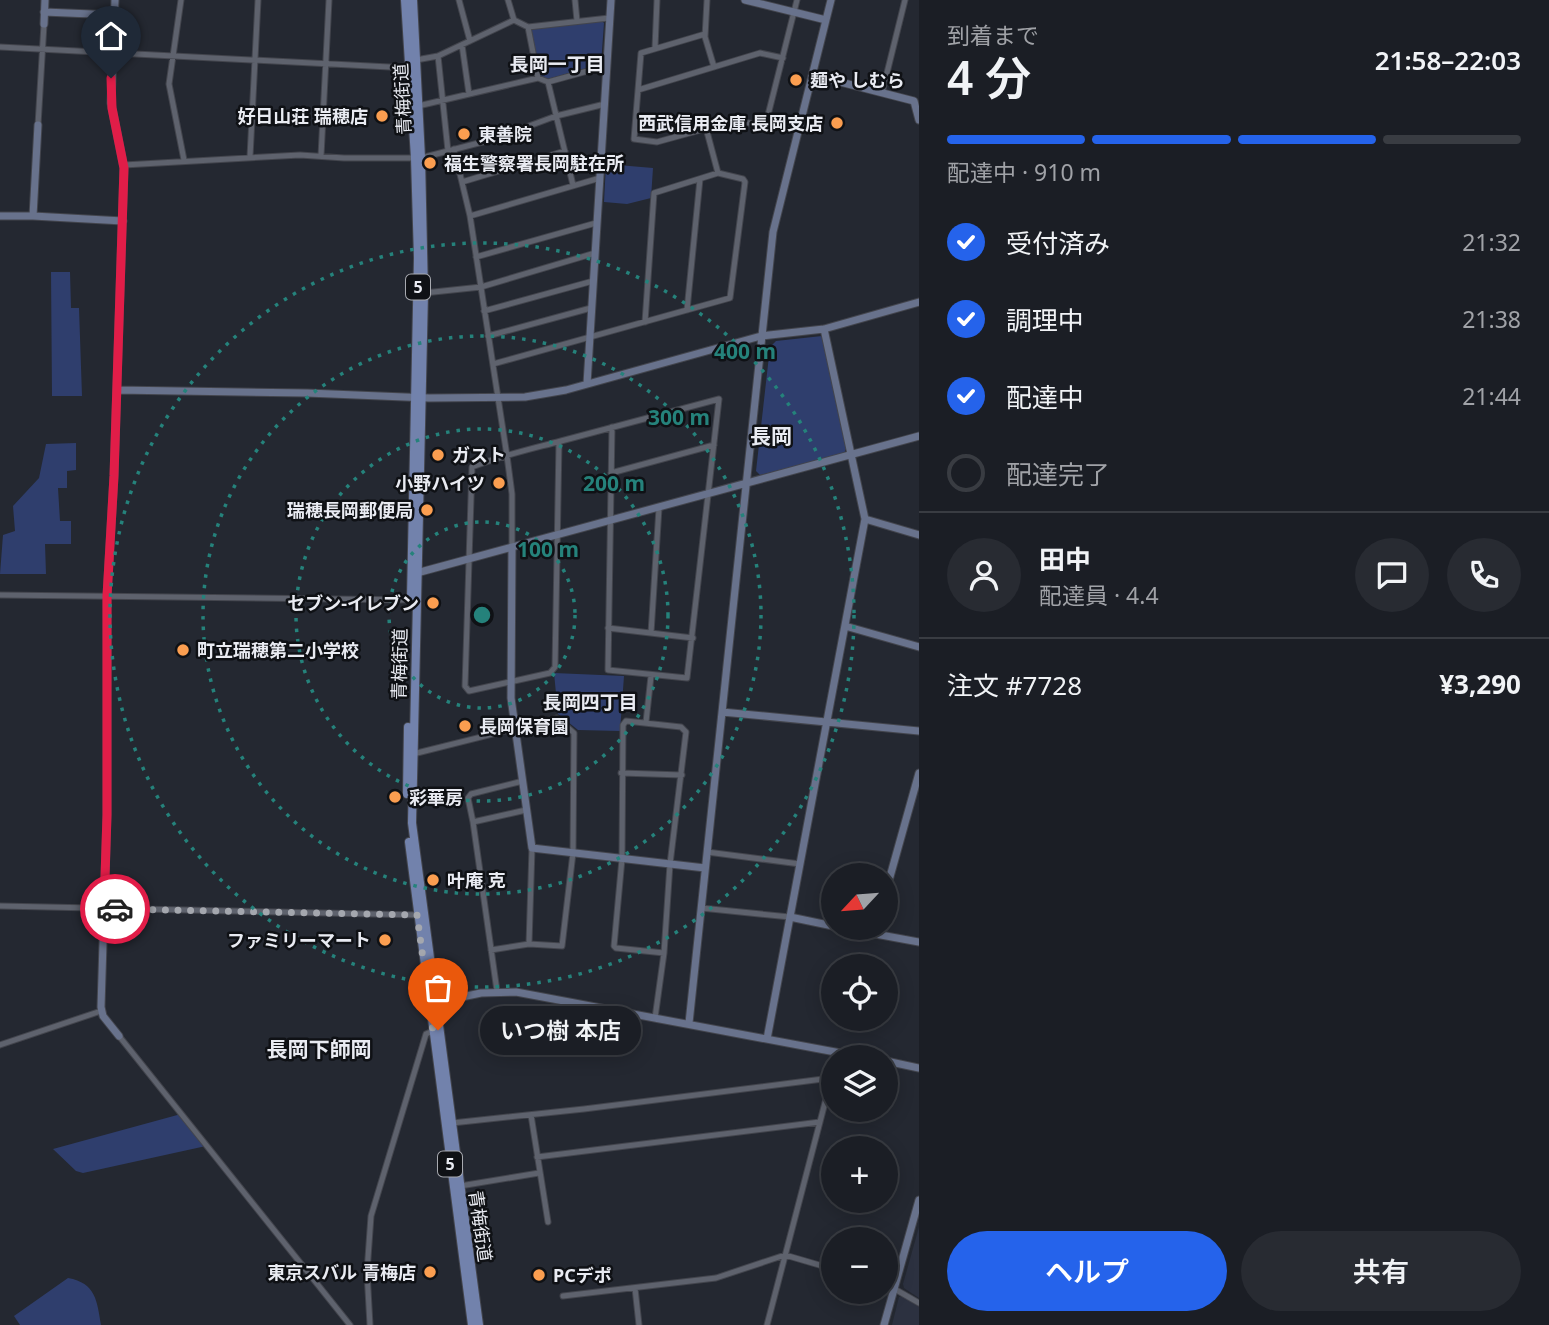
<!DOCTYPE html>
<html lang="ja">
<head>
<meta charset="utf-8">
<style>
  :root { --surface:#1b1e25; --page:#282b32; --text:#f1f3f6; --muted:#a0a2a7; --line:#393c42; --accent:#2563eb }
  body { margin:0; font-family:"Noto Sans","Noto Sans JP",sans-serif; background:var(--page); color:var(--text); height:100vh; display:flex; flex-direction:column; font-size:26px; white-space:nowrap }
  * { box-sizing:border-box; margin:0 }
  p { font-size:23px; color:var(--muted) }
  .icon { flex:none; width:38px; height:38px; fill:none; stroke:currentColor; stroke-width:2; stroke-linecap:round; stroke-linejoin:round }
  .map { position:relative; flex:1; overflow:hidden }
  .side { display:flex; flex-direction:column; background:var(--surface); width:630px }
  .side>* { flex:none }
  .needle { width:46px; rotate:244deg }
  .fabs { position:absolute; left:821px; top:863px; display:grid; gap:14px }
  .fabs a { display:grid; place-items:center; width:77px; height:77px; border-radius:50%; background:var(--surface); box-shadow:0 4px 18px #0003,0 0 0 2px var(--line); font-size:35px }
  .pin { position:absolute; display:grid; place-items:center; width:60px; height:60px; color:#fff; margin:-72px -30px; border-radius:50% 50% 50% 0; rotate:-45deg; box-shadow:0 0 7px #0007 }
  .pin .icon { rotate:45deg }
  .courier { position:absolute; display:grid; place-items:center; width:70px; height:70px; margin:-35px; border:5px solid #e11d48; border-radius:50%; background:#fff; color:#222; box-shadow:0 2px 9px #0007 }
  .bubble { position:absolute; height:49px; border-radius:24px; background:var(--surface); box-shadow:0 4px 18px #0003,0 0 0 2px var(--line); font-size:23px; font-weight:600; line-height:49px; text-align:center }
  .headline em { font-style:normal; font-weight:600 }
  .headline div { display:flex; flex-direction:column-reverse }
  .headline { display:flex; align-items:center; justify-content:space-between; height:119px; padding:0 28px }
  h1 { font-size:46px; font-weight:600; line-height:52px }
  .bar { display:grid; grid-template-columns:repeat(4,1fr); gap:10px 7px; align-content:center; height:84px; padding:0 28px }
  .bar i { height:9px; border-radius:5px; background:var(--line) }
  .bar .current { background:var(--accent) }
  .bar p { grid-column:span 4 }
  .line { display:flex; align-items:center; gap:18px; padding:0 28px; border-top:2px solid var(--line) }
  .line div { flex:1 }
  .round { display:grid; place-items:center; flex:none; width:74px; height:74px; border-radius:37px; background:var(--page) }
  ol { padding:0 28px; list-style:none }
  li { display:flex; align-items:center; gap:21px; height:77px }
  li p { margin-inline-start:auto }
  li .icon { padding:7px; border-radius:50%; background:var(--accent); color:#fff; stroke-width:4 }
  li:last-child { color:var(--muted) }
  li i { width:38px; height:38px; border:4px solid var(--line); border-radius:50% }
  .cta { display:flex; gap:14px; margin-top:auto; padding:14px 28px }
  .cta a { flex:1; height:80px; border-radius:42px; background:var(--accent); color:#fff; font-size:28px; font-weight:600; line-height:80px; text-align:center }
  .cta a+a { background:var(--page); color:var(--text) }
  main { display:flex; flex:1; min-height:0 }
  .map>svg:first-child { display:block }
  .built { fill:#2c3140 }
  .green { fill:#2f3e6d }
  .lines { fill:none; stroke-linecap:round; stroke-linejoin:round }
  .street-casing { stroke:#43454d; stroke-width:7 }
  .secondary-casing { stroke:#43454d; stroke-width:9 }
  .primary-casing { stroke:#43454d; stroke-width:10 }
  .street { stroke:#5e626d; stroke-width:5 }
  .secondary { stroke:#68728c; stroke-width:7 }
  .primary { stroke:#7282ac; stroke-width:8 }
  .done { stroke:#a4a7ae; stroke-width:7; stroke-dasharray:0 12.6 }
  .route { stroke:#e11d48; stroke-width:9 }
  .ring { fill:none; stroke:#25827b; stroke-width:3.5; stroke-dasharray:3.5 7 }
  .poi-dot { fill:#fb9e50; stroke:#0f1115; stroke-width:2.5 }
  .labels { text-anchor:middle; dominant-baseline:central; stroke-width:5; stroke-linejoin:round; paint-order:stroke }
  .shield { fill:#0f1115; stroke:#a8aab0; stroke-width:2 }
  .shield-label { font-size:16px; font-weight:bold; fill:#e9ebf2 }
  .poi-label { font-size:18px; font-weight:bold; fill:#e9ebf2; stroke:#0f1115; text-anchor:start }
  .street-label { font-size:18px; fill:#e9ebf2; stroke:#0f1115 }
  .neighbourhood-label { font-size:19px; font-weight:bold; fill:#e9ebf2; stroke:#0f1115 }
  .quarter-label { font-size:21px; font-weight:bold; fill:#e9ebf2; stroke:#0f1115 }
  .centre { fill:#25827b; stroke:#0f1115; stroke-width:3.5 }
  .ring-label { font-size:21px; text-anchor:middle; font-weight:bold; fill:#25827b; stroke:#0f1115; stroke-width:5; stroke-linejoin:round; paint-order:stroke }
</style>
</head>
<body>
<main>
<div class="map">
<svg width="919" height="1325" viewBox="0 0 919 1325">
  <rect width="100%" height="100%" fill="#242831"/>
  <path class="built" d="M919,1227v71l-15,-10 -1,-4z
    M903,1296l16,11v18h-27l7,-28z"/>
  <path class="green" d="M602,21l2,2 -3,41 -57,16 -4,-4 -9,-46 1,-2z
    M606,164l47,4 -2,30 -24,6 -23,-2z
    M51,272h19l1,36h8l3,88h-30z
    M822,336l24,112 -2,6 -84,21 -4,-4 14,-124 6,-6z
    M76,443v27l-9,1v17h-9l2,33h11v23h-26l1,30h-46l3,-39 12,-4 -2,-25 26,-28 7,-34z
    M554,673l70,3 -4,55 -42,-1 -20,-16z
    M181,1114l25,32 -123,27 -7,-2 -23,-22z
    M68,1278c28,5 29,23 33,47h-81l-6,-9z"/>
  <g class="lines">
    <defs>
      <path id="street" d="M181,0l-12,84 15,76
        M459,0l11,41
        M508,0l6,20 14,7 81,-9
        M575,0l2,21
        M707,0l-2,37 9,30
        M528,27l10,51
        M705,34l-64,19 -7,86 23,3 80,-22 28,7 32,-127
        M462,45l7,49
        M0,47l409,21
        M655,48l2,-48
        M438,56l10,95
        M416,60l22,-4 76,-36
        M548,82l58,-16
        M638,90l122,-37 23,5
        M882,93l23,-93
        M418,106l120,-28 10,4 25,103
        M38,125l6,-101
        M706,128l12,45
        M454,149l16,67 37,240 5,38v54
        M321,156l8,-156
        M250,157l8,-157
        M124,165l176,-10 44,3h77l73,-19 62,-23 49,-12
        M462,182l103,-31
        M470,216l130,-38
        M476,257l120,-34
        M424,293l57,-6 114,-34
        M687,310l13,-131
        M484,311l109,-30
        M488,336l103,-28
        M493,364l237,-66 15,-116 -2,-3 -25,-6 -64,20 -9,129
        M559,442l-4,225 -5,6 -81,18 -4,-5 7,-219c28,-11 59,-18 89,-26 52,-14 105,-28 158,-42l-32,279 -79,-8 4,-243
        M611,473l103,-28
        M0,595l413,5
        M608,628l85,10
        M651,633l8,-125
        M626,721l55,6 5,5 -16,132 -6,89 -48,-5 -2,-2 8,-87 1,-134z
        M646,722l5,-46
        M413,754l144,-36 17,15 -1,120 -11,93 -33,-2 -38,6
        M621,773l61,2
        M473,822l-5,-24 3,-4 52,-13
        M707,852l93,12
        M0,906l420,9
        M701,908l89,9
        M529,944l3,-96
        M497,991l-24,-169 53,-12
        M655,1018l9,-65
        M119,1036l231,289
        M0,1045l101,-34
        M531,1115l17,107
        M452,1123l132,-14 247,-31
        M537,1157l283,-35
        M460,1186l79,-13
        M886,1284l33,19
        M635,1288l4,37
        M563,1296l153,-18 69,-23 48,14
        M370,1325l-3,-53 4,-56 55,-182 9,-4
        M767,1325l66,-253"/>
      <path id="secondary" d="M115,0l-4,103 13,65 -10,308 -7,120v219l-6,192 2,9 16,20
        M745,0l81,20
        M44,12l71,3
        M44,24l1,-24
        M813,75l101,26 5,19
        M0,216h33l5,-91
        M33,216l90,5
        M587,384l24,-384
        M117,390l190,3 122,5 96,-1 41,-7 195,-54 63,-7 95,-27
        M865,519l54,16
        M512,548l-1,150 21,150 173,20
        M413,574l506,-138
        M845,626l74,21
        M722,712l197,19
        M886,891l33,-118
        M790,917l43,9
        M843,928l76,14
        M433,1003l48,-10 35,-1 346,65
        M689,1023l84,-791 58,-232
        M767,1039l98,-520 -41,-190
        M886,1061l33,7
        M884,1325l35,-125"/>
      <path id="primary" d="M405,0l10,158 3,100 -7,340
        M413,0l8,158 3,135 -12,530 67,502
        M407,794l1,-67
        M409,842l63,483"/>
    </defs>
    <use href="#street" class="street-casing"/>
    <use href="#secondary" class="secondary-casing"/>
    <use href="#primary" class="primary-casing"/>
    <use href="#street" class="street"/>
    <use href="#secondary" class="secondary"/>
    <use href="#primary" class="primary"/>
  </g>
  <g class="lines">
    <path class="done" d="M115,909l302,6 16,116 5,-1"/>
    <path class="route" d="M111,78l1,30 12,60 -10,308 -7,120v219l-3,93 11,1"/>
  </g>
  <g class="ring">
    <circle cx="482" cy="615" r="93"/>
    <circle cx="482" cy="615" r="186"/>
    <circle cx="482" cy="615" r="279"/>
    <circle cx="482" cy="615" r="372"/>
  </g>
  <g class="poi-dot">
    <circle cx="796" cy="80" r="7"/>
    <circle cx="382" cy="116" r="7"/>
    <circle cx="837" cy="123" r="7"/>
    <circle cx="464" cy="134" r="7"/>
    <circle cx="430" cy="163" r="7"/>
    <circle cx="438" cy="455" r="7"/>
    <circle cx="499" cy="483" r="7"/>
    <circle cx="427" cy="510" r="7"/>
    <circle cx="433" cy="603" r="7"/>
    <circle cx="183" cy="650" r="7"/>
    <circle cx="465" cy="726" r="7"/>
    <circle cx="395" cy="797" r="7"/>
    <circle cx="433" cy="880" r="7"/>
    <circle cx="385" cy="940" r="7"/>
    <circle cx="430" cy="1272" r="7"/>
    <circle cx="539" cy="1275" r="7"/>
  </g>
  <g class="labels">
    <g class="shield">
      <rect x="406" y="274.5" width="24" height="25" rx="5"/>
      <rect x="438" y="1151.5" width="24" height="25" rx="5"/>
    </g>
    <g class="shield-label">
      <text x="418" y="287">5</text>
      <text x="450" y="1164">5</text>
    </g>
    <g class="poi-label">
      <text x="810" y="80">麺や しむら</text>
      <text x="368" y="116" text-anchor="end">好日山荘 瑞穂店</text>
      <text x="823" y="123" text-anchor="end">西武信用金庫 長岡支店</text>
      <text x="478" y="134">東善院</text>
      <text x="444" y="163">福生警察署長岡駐在所</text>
      <text x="452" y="455">ガスト</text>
      <text x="485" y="483" text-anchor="end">小野ハイツ</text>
      <text x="413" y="510" text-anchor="end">瑞穂長岡郵便局</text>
      <text x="419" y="603" text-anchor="end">セブン-イレブン</text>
      <text x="197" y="650">町立瑞穂第二小学校</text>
      <text x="479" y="726">長岡保育園</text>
      <text x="409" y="797">彩華房</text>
      <text x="447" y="880">叶庵 克</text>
      <text x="371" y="940" text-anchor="end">ファミリーマート</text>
      <text x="416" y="1272" text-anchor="end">東京スバル 青梅店</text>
      <text x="553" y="1275">PCデポ</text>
    </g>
    <g class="street-label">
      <text transform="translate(402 99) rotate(-93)">青梅街道</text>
      <text transform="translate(399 664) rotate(-89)">青梅街道</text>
      <text transform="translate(481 1226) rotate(82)">青梅街道</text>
    </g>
    <g class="neighbourhood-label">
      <text x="557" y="64">長岡一丁目</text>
      <text x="590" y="702">長岡四丁目</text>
    </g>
    <g class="quarter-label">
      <text x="771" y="436">長岡</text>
      <text x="319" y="1049">長岡下師岡</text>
    </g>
  </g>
  <circle cx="482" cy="615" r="10" class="centre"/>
  <g class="ring-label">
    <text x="745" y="359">400 m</text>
    <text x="679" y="425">300 m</text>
    <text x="614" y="491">200 m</text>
    <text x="548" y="557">100 m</text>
  </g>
</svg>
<div class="fabs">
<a><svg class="needle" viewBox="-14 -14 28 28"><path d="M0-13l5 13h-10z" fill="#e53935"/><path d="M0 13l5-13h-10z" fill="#a0a2a7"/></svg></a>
<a><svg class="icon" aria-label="locate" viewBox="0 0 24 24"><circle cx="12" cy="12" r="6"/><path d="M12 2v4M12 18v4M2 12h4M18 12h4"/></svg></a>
<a><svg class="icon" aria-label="layers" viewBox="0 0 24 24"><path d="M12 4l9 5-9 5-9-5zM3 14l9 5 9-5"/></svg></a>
<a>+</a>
<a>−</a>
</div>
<div class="pin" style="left:438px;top:1030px;background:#ea580c"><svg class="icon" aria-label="bag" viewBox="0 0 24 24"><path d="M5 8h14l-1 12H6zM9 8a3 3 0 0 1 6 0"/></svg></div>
<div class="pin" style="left:111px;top:78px;background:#1f2937"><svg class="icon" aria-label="home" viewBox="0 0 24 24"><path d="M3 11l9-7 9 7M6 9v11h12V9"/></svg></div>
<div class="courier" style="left:115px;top:909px"><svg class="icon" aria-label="car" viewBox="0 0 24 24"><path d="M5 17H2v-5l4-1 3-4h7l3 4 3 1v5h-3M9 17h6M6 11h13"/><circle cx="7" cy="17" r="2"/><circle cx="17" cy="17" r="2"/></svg></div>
<div class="bubble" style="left:480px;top:1006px;width:161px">いつ樹 本店</div>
</div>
<section class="side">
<div class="headline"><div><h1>4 分</h1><p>到着まで</p></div><em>21:58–22:03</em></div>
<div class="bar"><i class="current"></i><i class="current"></i><i class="current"></i><i></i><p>配達中 · 910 m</p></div>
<ol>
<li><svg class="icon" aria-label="check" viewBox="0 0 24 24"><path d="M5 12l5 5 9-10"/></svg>受付済み<p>21:32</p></li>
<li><svg class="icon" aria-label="check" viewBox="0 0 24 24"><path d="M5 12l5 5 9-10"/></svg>調理中<p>21:38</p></li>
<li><svg class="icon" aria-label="check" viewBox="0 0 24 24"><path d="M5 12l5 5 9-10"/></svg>配達中<p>21:44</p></li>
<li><i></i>配達完了</li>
</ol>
<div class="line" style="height:126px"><a class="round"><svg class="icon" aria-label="person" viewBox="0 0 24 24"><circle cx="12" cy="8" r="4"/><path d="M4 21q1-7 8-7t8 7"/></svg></a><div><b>田中</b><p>配達員 · 4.4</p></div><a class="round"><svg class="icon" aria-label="chat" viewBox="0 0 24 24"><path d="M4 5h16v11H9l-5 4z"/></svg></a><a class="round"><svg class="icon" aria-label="phone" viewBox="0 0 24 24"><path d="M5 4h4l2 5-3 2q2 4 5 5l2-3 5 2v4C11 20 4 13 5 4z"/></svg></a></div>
<div class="line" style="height:91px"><div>注文 #7728</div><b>¥3,290</b></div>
<div class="cta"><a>ヘルプ</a><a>共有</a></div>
</section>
</main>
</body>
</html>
